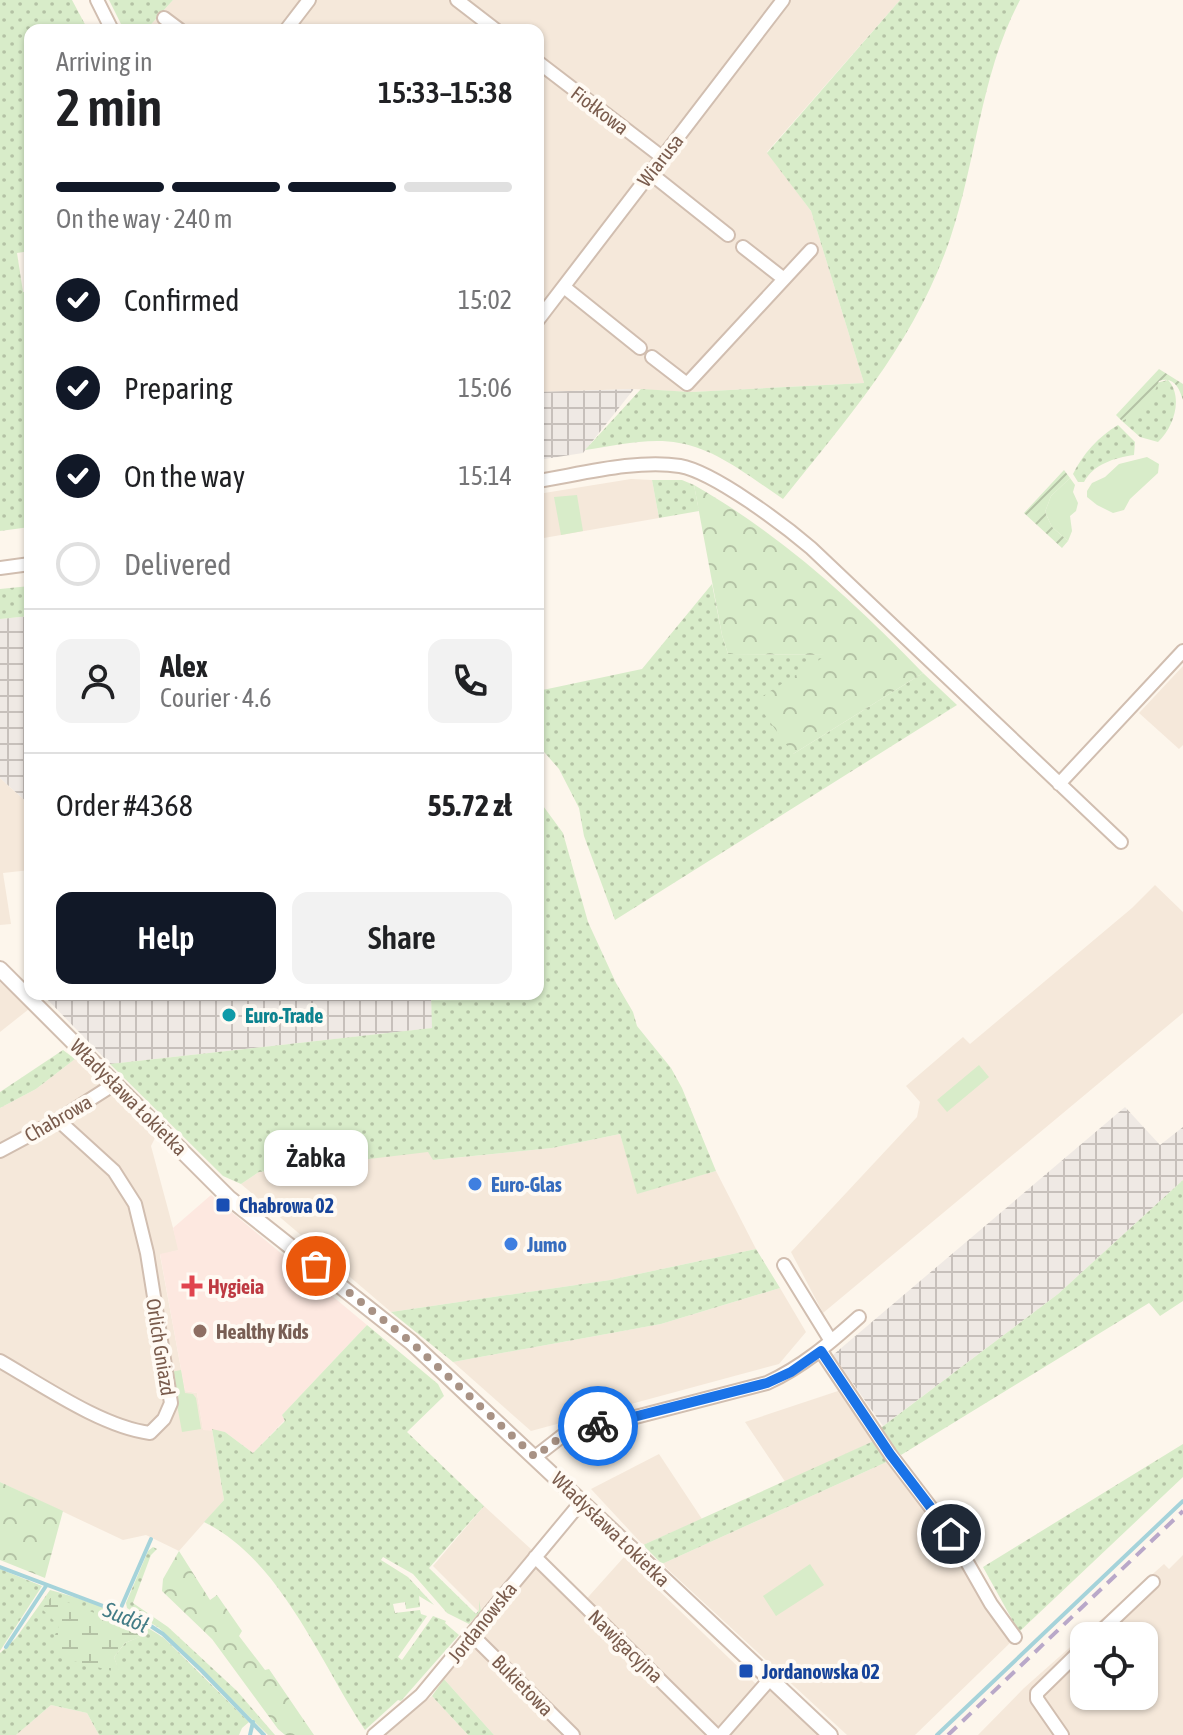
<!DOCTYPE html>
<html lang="en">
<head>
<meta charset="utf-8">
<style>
  :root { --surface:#fff; --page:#f2f2f2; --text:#202124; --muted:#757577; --line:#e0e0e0; --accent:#111827 }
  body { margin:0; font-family:"Asap Condensed",sans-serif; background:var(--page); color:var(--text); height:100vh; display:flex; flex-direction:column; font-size:30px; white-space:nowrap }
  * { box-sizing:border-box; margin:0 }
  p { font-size:26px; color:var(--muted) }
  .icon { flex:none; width:44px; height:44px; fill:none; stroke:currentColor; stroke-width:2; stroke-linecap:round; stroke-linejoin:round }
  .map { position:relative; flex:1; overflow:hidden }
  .panel { position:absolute; left:24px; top:24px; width:520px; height:976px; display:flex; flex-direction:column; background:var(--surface); border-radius:16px; box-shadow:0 2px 6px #0004 }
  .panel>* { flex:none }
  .buttons { position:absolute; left:1070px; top:1622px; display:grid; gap:16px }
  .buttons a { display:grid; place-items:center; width:88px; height:88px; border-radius:16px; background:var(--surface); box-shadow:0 2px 6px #0004; font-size:40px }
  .pin { position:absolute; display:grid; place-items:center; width:68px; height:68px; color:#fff; margin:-34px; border:4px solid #fff; border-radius:50%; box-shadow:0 2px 8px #0007 }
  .courier { position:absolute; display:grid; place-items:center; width:80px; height:80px; margin:-40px; border:6px solid #1a73e8; border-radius:50%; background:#fff; color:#222; box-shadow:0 2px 10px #0007 }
  .bubble { position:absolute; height:56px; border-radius:16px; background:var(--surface); box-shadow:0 2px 6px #0004; font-size:26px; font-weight:600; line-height:56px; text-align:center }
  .overview em { font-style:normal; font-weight:600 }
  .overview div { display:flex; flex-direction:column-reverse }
  .overview { display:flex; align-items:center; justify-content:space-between; height:136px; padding:0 32px }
  h1 { font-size:52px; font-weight:600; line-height:60px }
  .bar { display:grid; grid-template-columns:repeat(4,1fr); gap:12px 8px; align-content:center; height:96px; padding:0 32px }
  .bar i { height:10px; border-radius:6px; background:var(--line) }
  .bar .current { background:var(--accent) }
  .bar p { grid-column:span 4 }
  .line { display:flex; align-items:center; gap:20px; padding:0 32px; border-top:2px solid var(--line) }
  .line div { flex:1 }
  .round { display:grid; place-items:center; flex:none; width:84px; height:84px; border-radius:16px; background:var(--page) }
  ol { padding:0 32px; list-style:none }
  li { display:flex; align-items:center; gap:24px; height:88px }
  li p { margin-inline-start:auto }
  li .icon { padding:8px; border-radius:50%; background:var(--accent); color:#fff; stroke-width:4 }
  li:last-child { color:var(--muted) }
  li i { width:44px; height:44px; border:4px solid var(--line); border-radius:50% }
  .cta { display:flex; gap:16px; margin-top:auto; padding:16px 32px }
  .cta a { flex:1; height:92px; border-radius:16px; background:var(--accent); color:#fff; font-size:32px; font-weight:600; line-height:92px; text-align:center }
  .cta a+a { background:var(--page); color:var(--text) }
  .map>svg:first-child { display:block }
  .residential { fill:#f5e8da; fill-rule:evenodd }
  .commercial { fill:#fde8e0 }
  .industrial { fill:url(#industrial-grid) }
  .grass { fill:url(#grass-dots); fill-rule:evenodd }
  .forest { fill:url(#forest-crowns) }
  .wetland { fill:url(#wetland-marsh) }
  .park { fill:#d8ecc9 }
  .garden { fill:url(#garden-furrows) }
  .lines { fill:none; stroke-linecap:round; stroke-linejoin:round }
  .stream { stroke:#a5d3da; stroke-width:4 }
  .minor-casing { stroke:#d1beb0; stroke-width:16 }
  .tertiary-casing { stroke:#d1beb0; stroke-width:18 }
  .minor { stroke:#fff; stroke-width:12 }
  .tertiary { stroke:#fff; stroke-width:14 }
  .rail { stroke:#b9a8c9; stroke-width:4; stroke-dasharray:12 8; stroke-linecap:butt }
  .done { stroke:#a89285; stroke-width:8; stroke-dasharray:0 14.4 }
  .route { stroke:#1a73e8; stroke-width:10 }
  .culture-dot { fill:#0f9aa8; stroke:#fffaf3; stroke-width:3 }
  .shop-dot { fill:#3f7fe0; stroke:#fffaf3; stroke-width:3 }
  .transit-dot { fill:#1a4fb4; stroke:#fffaf3; stroke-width:3 }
  .health-dot { fill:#e0444e; stroke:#fffaf3; stroke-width:3 }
  .education-dot { fill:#8d6e63; stroke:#fffaf3; stroke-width:3 }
  .labels { text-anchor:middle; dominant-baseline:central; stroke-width:8; stroke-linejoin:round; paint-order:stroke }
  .street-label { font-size:20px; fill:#7a5c4d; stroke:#fffaf3 }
  .culture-label { font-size:20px; font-weight:bold; fill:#0d838f; stroke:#fffaf3; text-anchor:start }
  .shop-label { font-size:20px; font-weight:bold; fill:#366cbe; stroke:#fffaf3; text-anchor:start }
  .transit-label { font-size:20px; font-weight:bold; fill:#164399; stroke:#fffaf3; text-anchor:start }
  .health-label { font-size:20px; font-weight:bold; fill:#be3a42; stroke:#fffaf3; text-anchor:start }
  .education-label { font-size:20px; font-weight:bold; fill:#785e54; stroke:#fffaf3; text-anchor:start }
  .water-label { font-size:22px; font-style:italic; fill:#437c86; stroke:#fffaf3 }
</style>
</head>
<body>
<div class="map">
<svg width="1183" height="1735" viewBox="0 0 1183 1735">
  <defs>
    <pattern id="industrial-grid" width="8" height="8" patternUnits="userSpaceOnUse" patternTransform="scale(2)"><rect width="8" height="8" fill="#efe9e4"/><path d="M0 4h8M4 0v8" fill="none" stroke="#c7c0bb"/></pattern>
    <pattern id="grass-dots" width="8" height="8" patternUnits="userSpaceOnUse" patternTransform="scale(2)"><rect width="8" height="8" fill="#d8ecc9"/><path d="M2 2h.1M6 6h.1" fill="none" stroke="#b4c2a5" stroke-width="1.8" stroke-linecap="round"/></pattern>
    <pattern id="forest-crowns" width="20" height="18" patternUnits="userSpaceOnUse" patternTransform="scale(2)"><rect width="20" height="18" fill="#d8ecc9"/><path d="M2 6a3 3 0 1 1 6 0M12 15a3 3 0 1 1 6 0" fill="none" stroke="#b4c2a5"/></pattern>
    <pattern id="wetland-marsh" width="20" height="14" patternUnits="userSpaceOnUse" patternTransform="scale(2)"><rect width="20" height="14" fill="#d8ecc9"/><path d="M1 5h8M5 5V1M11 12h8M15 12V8" fill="none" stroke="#b4c2a5"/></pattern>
    <pattern id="garden-furrows" width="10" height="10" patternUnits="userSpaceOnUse" patternTransform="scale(2)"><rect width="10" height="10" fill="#d8ecc9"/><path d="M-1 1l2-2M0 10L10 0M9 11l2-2" fill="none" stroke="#b4c2a5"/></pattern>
  </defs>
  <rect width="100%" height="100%" fill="#fdf6ec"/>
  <path class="residential" d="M173,0h727l-133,152 44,59 53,172 -173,9 -57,-3 -96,3v-362h-392z
    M631,479l21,1 7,38 -121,21v-45z
    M1183,666v79l-4,4 -40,-36z
    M0,778l30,27v65l-27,3 8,51 -11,1z
    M1155,885l28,27v101l-360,300 -32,-61 126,-135 3,-15 -14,-16 57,-49 7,7 162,-136z
    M0,982l29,27 -29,23z
    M75,1059l80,79 -4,8 28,104 -19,5 21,114 4,22 12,2 6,36h9l12,71 -45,51 -33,-16 -23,5 -123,-58v-374l36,-19z
    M620,1134l18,59 78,-22 40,78 -146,31 -219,32 -150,-128 18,-12 169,-21 6,9 118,-12z
    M780,1288l26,44 -27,32 -248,67 -78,-69 208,-38z
    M844,1389l32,51 -90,43 -41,-61z
    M659,1454l43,65 -59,26 -52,-56z
    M891,1460l62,84 57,99 -95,92h-68l-185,-171z
    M484,1506l48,44 -53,62 -46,-46z
    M1183,1555v180h-205l46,-47 140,-124 5,5zM1084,1636h60v60h-60z
    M624,1557l133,128 -42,50h-221l-50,-56 43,-49 52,-66 42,41z
    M768,1688l51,47h-91z
    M432,1696l36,39h-84z
    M51,1705l36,8 12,22h-83z"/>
  <path class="commercial" d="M211,1195l156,130 -85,90 3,5 -32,33 -28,-21 -22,-2 -6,-37 -12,-2 -25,-137 18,-4 -5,-22z"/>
  <path class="industrial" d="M634,389l-51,64 -45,7v-68z
    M30,616v189l-30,-27v-159z
    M42,994h389l2,34 -323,36z
    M1125,1107l35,38 23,-18v53l-125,114 -175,132 -50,-71z"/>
  <path class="grass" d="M0,0h72l16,30h-58v221l-13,2 6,39 7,-1v236l-30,4z
    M109,0h64l-27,30h-22z
    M900,0h120c-40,75 -43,160 -70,239 -35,103 -100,176 -167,260 -32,-21 -66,-50 -104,-56 -30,-6 -64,3 -94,7l56,-61 50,3 173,-9 -53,-172 -44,-58z
    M1168,380c15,16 7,46 -10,62l-18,-5 -18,-16c26,-18 24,-4 34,-38z
    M1118,425l17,17 -1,13c-20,3 -40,9 -50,27h-6l-5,-8c9,-19 26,-38 45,-49z
    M652,480h30l12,5 5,26 -40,7z
    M712,584l10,51 6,19 100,1 -35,99 130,-81 34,32 -342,215 -31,-84 -5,-28 -20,-39 -21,-24v-54l104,-22z
    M30,586v30l-30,3v-30z
    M538,799l25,34 25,89 28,61 17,29 4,14 34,42 11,20 34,83 -79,23 -17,-60 -68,14 -119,12 -5,-8 -169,20 -18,12 -18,-8 -113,-112 322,-36 -1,-34h107z
    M63,1050l12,9 -39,30 -36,19v-16z
    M1183,1180v121l-23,15 -11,-13 -248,152 -23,-25 180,-136z
    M756,1249l24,39 -119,36 -208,38 -62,-50 219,-32z
    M367,1325l71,59 6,12 -37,36 77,74 -55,62 47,46 3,-4v-10l2,11 -12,13 -22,-11 -34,-39 -30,-17 -2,3 27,17 26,28 -15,-9 1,11 -14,2 -1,-7 -12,2 2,9 25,-3 1,4 6,2 -29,41 4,3 31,-44 13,5 -1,2 14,12 -58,66 -3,-1 -33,30c-46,-69 -84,-170 -161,-208l20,-22 -12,-71 13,3 28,21 32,-32 -3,-6z
    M876,1440l15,20 -229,104 -19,-19z
    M1183,1444v33l-164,155 -36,-65z
    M153,1547l4,2 -6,6 -18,48 35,24 69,64 38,44h-7l-109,-107 -32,-20 -1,-5 22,-52z
    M0,1569l42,17 -42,65z
    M50,1590c39,11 82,25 115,49l84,83 -7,6 -3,7h-140l-12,-22 -36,-8 -35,30h-16v-82l16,-15zM119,1621l27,13 -21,9 -11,14 5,15 -60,-46z
    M444,1679l50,56h-26l-36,-39z"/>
  <path class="forest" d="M694,485c86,49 161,117 229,188l-130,81 -38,-53 72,-46 -99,-1 -6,-19z
    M0,1482l63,29 -18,67 -45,-18z
    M179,1551l31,49 7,-5 25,36 -3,5 26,34 4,-1 45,66h-29l-7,-6 -66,-90 -50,-48 1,-12z"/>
  <path class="wetland" d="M52,1596l95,38 -22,9 -11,14 6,16 -62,-16 -3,-22 4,-9 -17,-17z"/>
  <path class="park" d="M1147,457l12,7 -1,9 -28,26 -6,11 -11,3 -16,-8 -10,-8v-6l5,-8 13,-6 14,-13z
    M1070,478l5,7 -2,7 5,11 -2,8 -6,5 2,15 -4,10 -16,-14 -7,-15 6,-16z
    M577,495l6,36 -22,4 -7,-38z
    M979,1065l10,12 -42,35 -10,-12z
    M181,1370l4,23 8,1 3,4 5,31 -19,3 -11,-60z
    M810,1564l14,21 -48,31 -13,-20z"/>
  <path class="garden" d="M1159,369l24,15v16c-4,-12 -9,-24 -24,-19l-11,26 -26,14 -6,-6z
    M1064,470l6,8 -19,18 -6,16 7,15 16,14 -6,7 -38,-35z"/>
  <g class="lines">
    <path class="stream" d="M0,1567l143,54 20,13 38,36 63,65
      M119,1612l32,-73
      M6,1647l40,-61
      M250,1735l3,-13
      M937,1735l246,-234"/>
    <defs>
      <path id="minor" d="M97,0l15,30
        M457,0l39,30
        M164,18l16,12
        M286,30l23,-30
        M538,62l124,95
        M650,173l78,62
        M743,247l41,32
        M564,287l76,61
        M538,320l245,-320
        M652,357l35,27 124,-134
        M538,481c43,-7 99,-22 142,-15 34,6 104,59 131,82l310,294
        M0,568l30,-4
        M1059,784l124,-133
        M0,1151l58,-31 58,-37
        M784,1265l47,76
        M821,1351l69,103 61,80 40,70 24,33
        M0,1361c42,24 102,66 150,72l14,-14 7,-16 -24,-150 -12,-49 -21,-33 -56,-51
        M535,1457l27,-21 205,-53c35,-16 63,-40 92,-66
        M535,1557l181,178
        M472,1635l101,100
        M1096,1636l57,-54
        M374,1735l47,-40 161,-194
        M721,1735l49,-56
        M1062,1735l-25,-36v-6l47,-46"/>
      <path id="tertiary" d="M0,969l229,229 182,144 419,393"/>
    </defs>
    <use href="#minor" class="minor-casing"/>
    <use href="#tertiary" class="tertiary-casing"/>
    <use href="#minor" class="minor"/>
    <use href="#tertiary" class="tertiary"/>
    <path class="rail" d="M948,1735l235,-224"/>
  </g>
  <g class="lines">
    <path class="done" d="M316,1266l95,76 124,115 27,-21 36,-10"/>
    <path class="route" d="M598,1426l169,-43 24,-11 30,-21 69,103 61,80"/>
  </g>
  <circle class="culture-dot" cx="229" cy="1015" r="8"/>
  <g class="shop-dot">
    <circle cx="475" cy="1184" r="8"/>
    <circle cx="511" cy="1244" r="8"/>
  </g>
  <g class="transit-dot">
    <rect x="215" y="1197" width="16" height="16" rx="4"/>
    <rect x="738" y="1663" width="16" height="16" rx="4"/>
  </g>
  <path class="health-dot" d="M188 1274h8v8h8v8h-8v8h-8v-8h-8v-8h8z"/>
  <circle class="education-dot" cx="200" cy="1331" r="8"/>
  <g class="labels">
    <g class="street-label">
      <text transform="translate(600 110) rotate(37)">Fiołkowa</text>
      <text transform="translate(660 160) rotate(-52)">Wiarusa</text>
      <text transform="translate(129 1097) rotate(45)">Władysława Łokietka</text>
      <text transform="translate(58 1118) rotate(-30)">Chabrowa</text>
      <text transform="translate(161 1347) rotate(81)">Orlich Gniazd</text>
      <text transform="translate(611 1529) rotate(44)">Władysława Łokietka</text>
      <text transform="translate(482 1622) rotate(-51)">Jordanowska</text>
      <text transform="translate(626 1646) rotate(44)">Nawigacyjna</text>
      <text transform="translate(523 1685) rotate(45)">Bukietowa</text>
    </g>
    <g class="culture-label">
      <text x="245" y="1015">Euro-Trade</text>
    </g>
    <g class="shop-label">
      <text x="491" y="1184">Euro-Glas</text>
      <text x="527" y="1244">Jumo</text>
    </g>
    <g class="transit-label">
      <text x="239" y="1205">Chabrowa 02</text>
      <text x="762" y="1671">Jordanowska 02</text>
    </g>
    <g class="health-label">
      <text x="208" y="1286">Hygieia</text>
    </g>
    <g class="education-label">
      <text x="216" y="1331">Healthy Kids</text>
    </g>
    <g class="water-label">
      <text transform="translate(126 1617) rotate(23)">Sudół</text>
    </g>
  </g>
</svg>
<div class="buttons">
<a><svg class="icon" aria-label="locate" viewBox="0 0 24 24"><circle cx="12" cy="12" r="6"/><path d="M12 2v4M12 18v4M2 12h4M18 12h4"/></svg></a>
</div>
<div class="pin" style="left:316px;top:1266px;background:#ea580c"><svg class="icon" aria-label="bag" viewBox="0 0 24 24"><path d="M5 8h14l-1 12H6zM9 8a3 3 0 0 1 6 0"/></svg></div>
<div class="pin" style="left:951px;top:1534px;background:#1f2937"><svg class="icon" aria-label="home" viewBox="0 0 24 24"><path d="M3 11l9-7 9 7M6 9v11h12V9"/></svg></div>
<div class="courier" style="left:598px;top:1426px"><svg class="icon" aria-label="bike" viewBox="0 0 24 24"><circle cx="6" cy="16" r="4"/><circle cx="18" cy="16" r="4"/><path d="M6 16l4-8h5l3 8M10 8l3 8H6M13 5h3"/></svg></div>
<div class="bubble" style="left:264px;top:1130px;width:104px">Żabka</div>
<section class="panel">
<div class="overview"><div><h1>2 min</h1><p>Arriving in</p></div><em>15:33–15:38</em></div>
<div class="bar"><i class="current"></i><i class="current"></i><i class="current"></i><i></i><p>On the way · 240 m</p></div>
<ol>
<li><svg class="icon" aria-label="check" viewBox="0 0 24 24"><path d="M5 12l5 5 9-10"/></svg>Confirmed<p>15:02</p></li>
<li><svg class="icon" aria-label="check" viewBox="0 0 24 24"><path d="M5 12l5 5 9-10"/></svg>Preparing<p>15:06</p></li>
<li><svg class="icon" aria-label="check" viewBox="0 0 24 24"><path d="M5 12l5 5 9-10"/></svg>On the way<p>15:14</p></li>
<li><i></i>Delivered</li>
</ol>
<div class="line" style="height:144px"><a class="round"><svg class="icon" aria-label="person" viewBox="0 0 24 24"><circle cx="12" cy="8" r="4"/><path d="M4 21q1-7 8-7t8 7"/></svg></a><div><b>Alex</b><p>Courier · 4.6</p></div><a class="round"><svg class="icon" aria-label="phone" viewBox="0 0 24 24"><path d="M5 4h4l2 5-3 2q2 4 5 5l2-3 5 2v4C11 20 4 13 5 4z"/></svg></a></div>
<div class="line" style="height:104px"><div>Order #4368</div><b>55.72 zł</b></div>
<div class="cta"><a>Help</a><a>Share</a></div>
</section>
</div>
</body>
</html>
